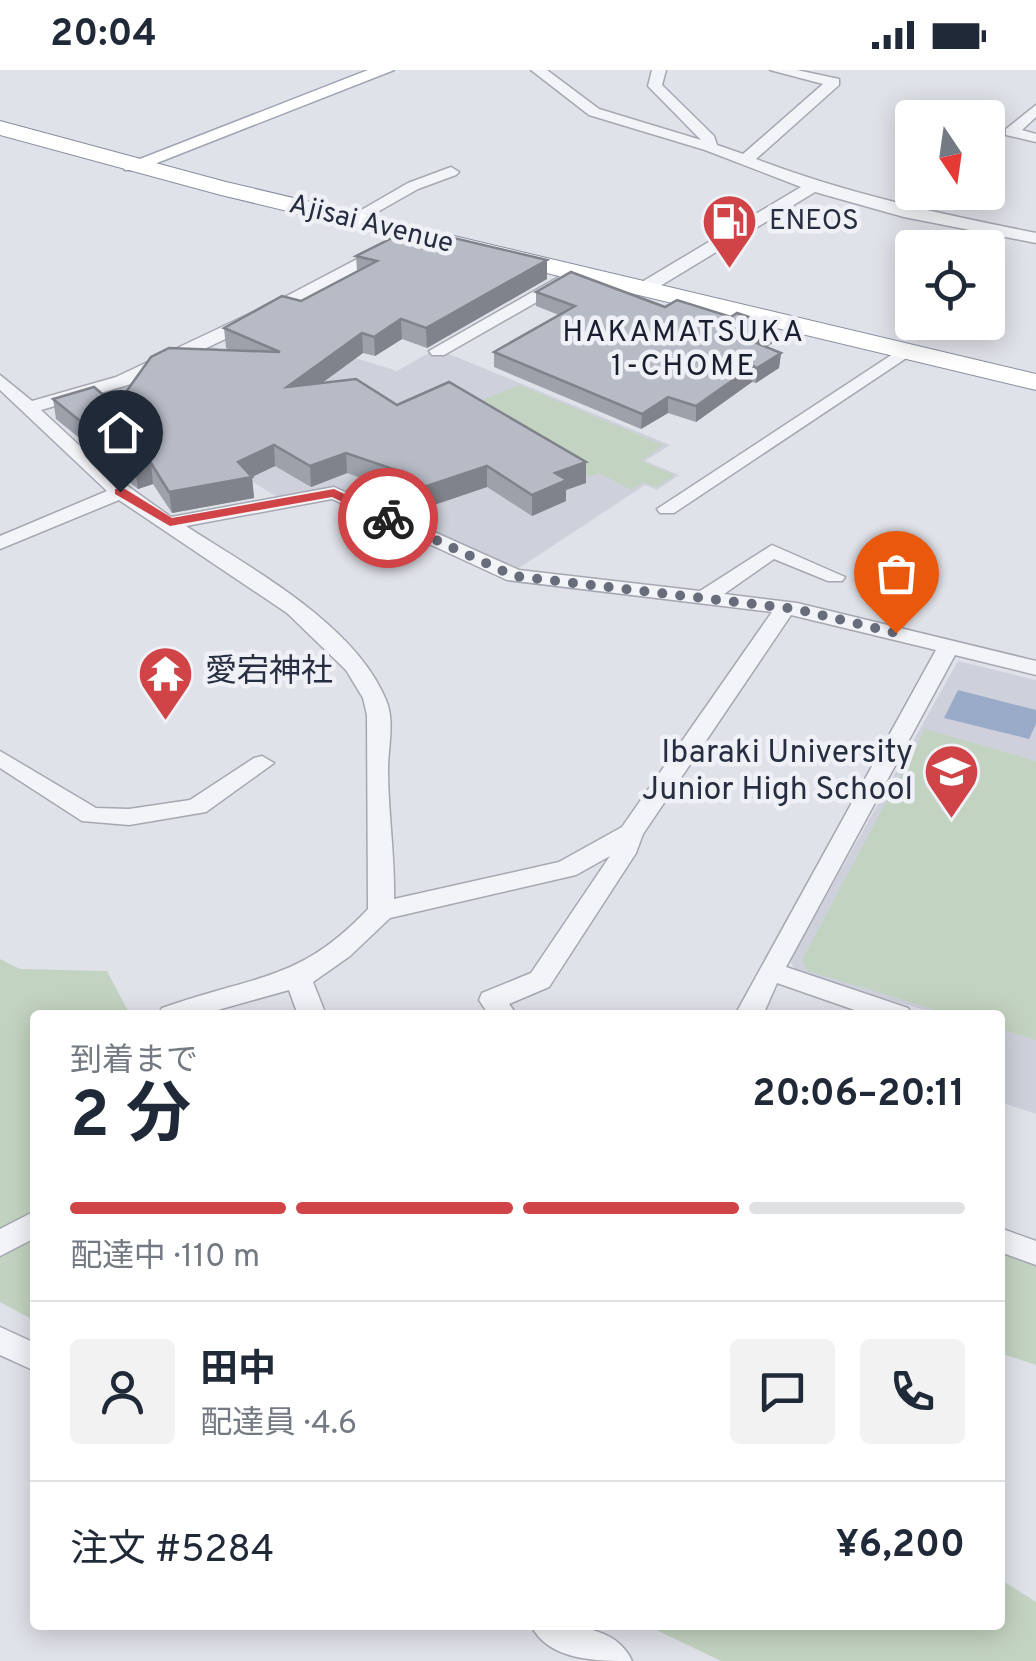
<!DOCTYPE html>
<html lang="ja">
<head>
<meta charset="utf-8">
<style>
  :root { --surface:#fff; --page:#f2f2f3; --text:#1f2937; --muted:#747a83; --line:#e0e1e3; --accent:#d04346 }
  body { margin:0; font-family:Overpass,"Noto Sans JP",sans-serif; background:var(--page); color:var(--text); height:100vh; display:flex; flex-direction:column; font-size:38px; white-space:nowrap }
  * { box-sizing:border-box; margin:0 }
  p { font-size:32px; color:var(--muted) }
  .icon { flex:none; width:55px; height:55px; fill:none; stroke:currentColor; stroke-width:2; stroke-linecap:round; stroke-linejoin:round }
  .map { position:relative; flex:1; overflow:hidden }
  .drawer { position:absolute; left:30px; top:940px; width:975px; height:620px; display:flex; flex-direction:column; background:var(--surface); border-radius:10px; box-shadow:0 5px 25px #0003 }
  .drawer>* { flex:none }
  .needle { width:65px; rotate:167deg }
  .controls { position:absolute; left:895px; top:30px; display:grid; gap:20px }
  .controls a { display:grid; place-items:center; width:110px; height:110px; border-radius:10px; background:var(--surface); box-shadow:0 5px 25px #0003; font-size:50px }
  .pin { position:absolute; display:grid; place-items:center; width:85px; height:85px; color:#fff; margin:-102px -42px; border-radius:50% 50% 50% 0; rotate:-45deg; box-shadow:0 0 10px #0007 }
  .pin .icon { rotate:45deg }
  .courier { position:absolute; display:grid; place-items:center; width:100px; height:100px; margin:-50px; border:8px solid #d04346; border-radius:50%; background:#fff; color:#222; box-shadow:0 2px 12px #0007 }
  .head em { font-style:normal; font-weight:700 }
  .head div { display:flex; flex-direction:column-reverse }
  .head { display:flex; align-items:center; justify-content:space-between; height:170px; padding:0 40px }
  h1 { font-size:65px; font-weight:700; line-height:75px }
  .bar { display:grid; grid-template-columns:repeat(4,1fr); gap:15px 10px; align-content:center; height:120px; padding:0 40px }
  .bar i { height:12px; border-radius:8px; background:var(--line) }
  .bar .selected { background:var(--accent) }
  .bar p { grid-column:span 4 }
  .line { display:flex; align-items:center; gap:25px; padding:0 40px; border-top:2px solid var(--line) }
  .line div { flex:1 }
  .round { display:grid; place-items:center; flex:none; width:105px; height:105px; border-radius:10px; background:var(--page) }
  .status { display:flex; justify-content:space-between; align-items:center; height:70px; padding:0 50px; background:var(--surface); direction:ltr }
  .status svg { height:28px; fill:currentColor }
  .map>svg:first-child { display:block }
  .built { fill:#ced1db }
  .green { fill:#c3d3c1 }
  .water { fill:#9aabca }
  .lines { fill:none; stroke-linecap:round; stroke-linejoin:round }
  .minor-casing { stroke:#a5a8b3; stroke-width:3 }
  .major-casing { stroke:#9fa5b5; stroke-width:3 }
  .highway-casing { stroke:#878ea0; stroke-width:2 }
  .minor { fill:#f3f4f7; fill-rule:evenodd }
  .major { fill:#fff; fill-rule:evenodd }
  .highway { fill:#fff; fill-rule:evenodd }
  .wall { fill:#9da1aa }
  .shaded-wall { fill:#80838b }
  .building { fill:#b7bbc6; stroke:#80838b; stroke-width:2.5 }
  .route { fill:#d04346 }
  .done { stroke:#686d7c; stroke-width:10; stroke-dasharray:0 18 }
  .labels { text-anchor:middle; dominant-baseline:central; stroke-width:9; stroke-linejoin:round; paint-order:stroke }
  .far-poi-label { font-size:28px; fill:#282e41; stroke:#eff1f7; text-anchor:start }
  .far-street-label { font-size:28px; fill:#282e41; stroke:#eff1f7 }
  .far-neighbourhood-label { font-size:30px; letter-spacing:2.5px; fill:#1a1f31; stroke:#eff1f7 }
  .poi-label { font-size:32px; fill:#282e41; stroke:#eff1f7; text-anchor:start }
</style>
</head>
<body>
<div class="status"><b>20:04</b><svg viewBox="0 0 49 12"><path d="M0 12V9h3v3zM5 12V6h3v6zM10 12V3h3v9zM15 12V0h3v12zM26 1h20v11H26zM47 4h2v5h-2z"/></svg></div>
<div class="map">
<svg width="1036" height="1591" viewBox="0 0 1036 1591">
  <rect width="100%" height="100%" fill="#e0e2e9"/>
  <path class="built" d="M285,266l112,35 37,-21 15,4 221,91 -25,16 34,14 -22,15 -12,-5 -129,85 -27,-9 -151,-73 -59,10 -36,-22 -13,4 -138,-87 116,-48 32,11z
    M958,591l78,19v434l-36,-12v-87h-58l-145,-42 -7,-12z"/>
  <path class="green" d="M519,315l144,60 -22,16 34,14 -19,12 -12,-5 -13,8 -32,-17 -11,4 -121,-71z
    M925,659l111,32v279l-36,-11v-14h-47l-145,-44 -6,-11z
    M0,889l20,10 87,2 23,44h-95v306l-35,-19z
    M1000,1182l36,12v101l-36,-12z
    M1000,1509l36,23v59h-315l-75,-36h354z"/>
  <path class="water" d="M958,620l78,20v14l-7,15 -85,-21z"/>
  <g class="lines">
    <defs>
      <path id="minor" d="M531,0h16l52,39 102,31 -53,-54 4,-16h14l-4,15 52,51 3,9 26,9 80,-70 -53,-14h27l42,9v6l-83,74c92,35 184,55 280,74v10l-132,-26 -89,-25 -168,102h-12v-8l166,-99 -96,-37 -116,-35z
        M1036,35v12l-14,13 14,4v8l-30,-7v-6z
        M451,97l8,5 -3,3 -38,14 -60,34 -14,-3 64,-37z
        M380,177l14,3 -101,57 -165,78 -87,25 67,62 63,45 163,-30 185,83 181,21 72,-46 73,32 -3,4h-14l-54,-22 -50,35 73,9 239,58v14l-81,-20 -169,312 122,41 4,7h-43l-92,-32 -14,32h-28l201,-365 -145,-35 -148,219 -7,19 -87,134 -40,17 8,11h-28l-10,-15 3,-7 49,-20 79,-117 -34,19 -186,43 -40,38 -37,26 13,33h-28l-9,-25 -89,25h-42l4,-7 15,-5c84,-28 126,-25 191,-94l-1,-194 -4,-17 -17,-28 -59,-57 -168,-113 -119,49v-13l107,-45 -107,-101v-15l32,26 84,-24 165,-78zM332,429l175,81 265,32 -150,215 -63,35 -165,37c1,-43 -6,-86 -6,-130 0,-22 7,-48 -2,-69 -31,-76 -134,-131 -200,-174z
        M564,204l6,1v8l-126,72h-12l-3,-4z
        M905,276l6,1v8l-237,158h-14l-3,-4z
        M0,681l96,57 33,1 61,-9 64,-42 8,-2 12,7 -68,49 -77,13 -47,-4 -82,-53z
        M35,1141v27l-35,18v-27z
        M1000,1158l36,13v24l-36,-13z
        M0,1257l35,16v28l-35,-16z
        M531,1555c35,0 85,-1 101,36 -35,0 -84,0 -101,-36z"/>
      <path id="major" d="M368,0h26l-255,100h-14l-3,-4z"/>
      <path id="highway" d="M0,51l226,61 810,192v16l-815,-195 -221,-60z"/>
    </defs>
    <use href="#minor" class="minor-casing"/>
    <use href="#major" class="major-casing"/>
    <use href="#highway" class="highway-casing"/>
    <use href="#minor" class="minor"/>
    <use href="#major" class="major"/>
    <use href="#highway" class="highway"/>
  </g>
  <path class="wall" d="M440,173l107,17v19l-120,69 -25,-9 -27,17 -12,-3 -41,30 264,79v21l-20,7v11l-34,15 -45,-29 -68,23 -27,-15 -1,-6 -44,-16 -36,14 -36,-21 -23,11 2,21 -82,15 -19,-29 -15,5 -32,-25 -1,-5 -49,-40 -3,-20 63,7 115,-55 -5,-3 -2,-20 77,-27 56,-30 -1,-15z
    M536,222l129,15 110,34 -8,6 14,6 -2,15 -23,15 -4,-1 -56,40 -28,-9 -27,16 -147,-62v-15l65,-37 -23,-9z"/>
  <path class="shaded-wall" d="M547,190v19l-120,69 -1,-20z
    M401,249l1,20 -27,17 -1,-19z
    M776,256l-1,15 -23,16 2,-15z
    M362,263l1,20 -74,54 -2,-20z
    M781,283l-2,15 -23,15 1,-15z
    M753,296l-1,16 -56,40v-16z
    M668,327v16l-27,16 1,-15z
    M274,375l1,21 -23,11 2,21 -82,15 -3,-21z
    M346,383l1,20 -36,14 -1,-21z
    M586,392v21l-20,7v11l-34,15v-21l23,-22z
    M151,393l2,21 -15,5 -3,-21z
    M487,396v21l-68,23 -1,-21z"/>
  <path class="building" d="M402,163l38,10 10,-6 97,23 -121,68 -25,-9 -27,18 -12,-4 -75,54 69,-8 41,26 52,-23 137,80 -31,11 12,7 -35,15 -45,-29 -69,23 -27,-15 8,-3 -53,-18 -36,13 -36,-21 -36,17 14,15 -83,15 -18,-29 -16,5 -32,-25 3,-1 -53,-43 41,-12 22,19 35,-49 18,-9 111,4 -56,-24 58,-32 19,5 76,-40 -21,-5z
    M571,202l94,35 12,-7 54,17 6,-4 39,13 -22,16 27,11 -24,15 -4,-2 -57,40 -28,-9 -26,17 -148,-62 81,-46 -39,-14z"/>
  <path class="route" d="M115,419h10l47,29 162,-29 60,29 -11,3 -51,-24 -162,29 -55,-32z"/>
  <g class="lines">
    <path class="done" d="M388,448l126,58 282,33 100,24"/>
  </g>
  <defs>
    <symbol id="fuel-pin" viewBox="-11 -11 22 30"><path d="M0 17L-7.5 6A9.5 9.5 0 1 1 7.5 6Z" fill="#d04346" stroke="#eff1f7"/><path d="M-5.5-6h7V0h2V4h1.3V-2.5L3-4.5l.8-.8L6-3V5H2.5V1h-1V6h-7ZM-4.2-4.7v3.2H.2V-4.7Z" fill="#fff"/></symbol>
    <symbol id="temple-pin" viewBox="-11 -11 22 30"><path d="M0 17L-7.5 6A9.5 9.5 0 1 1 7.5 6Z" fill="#d04346" stroke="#eff1f7"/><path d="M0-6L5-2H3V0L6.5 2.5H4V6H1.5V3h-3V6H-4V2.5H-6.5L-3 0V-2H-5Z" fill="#fff"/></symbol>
    <symbol id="school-pin" viewBox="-11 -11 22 30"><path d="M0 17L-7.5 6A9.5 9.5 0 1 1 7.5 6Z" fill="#d04346" stroke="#eff1f7"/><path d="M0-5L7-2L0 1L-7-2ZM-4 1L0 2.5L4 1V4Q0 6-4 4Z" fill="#fff"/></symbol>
  </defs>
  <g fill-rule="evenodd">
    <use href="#fuel-pin" x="698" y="120" width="63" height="86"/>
    <use href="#temple-pin" x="134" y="572" width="63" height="86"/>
    <use href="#school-pin" x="920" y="670" width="63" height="86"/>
  </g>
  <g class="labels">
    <g class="far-poi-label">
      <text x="769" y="152">ENEOS</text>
    </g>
    <g class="far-street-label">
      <text transform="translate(371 155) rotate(14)">Ajisai Avenue</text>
    </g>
    <g class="far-neighbourhood-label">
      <text x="684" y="263">HAKAMATSUKA<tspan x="684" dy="34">1-CHOME</tspan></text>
    </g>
    <g class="poi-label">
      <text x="205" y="603">愛宕神社</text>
      <text x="913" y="684" text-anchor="end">Ibaraki University<tspan x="913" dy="37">Junior High School</tspan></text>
    </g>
  </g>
</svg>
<div class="controls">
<a><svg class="needle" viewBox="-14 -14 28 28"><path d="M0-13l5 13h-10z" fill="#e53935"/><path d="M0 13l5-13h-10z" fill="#747a83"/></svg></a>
<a><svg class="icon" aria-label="locate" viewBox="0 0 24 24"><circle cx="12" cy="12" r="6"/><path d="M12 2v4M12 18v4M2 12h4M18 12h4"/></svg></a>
</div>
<div class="pin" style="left:896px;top:563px;background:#ea580c"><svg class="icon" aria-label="bag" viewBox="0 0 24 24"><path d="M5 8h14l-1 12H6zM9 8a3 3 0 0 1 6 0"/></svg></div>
<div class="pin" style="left:120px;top:422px;background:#1f2937"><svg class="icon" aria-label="home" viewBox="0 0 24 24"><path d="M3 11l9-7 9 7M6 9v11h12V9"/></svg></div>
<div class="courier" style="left:388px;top:448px"><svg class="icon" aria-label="bike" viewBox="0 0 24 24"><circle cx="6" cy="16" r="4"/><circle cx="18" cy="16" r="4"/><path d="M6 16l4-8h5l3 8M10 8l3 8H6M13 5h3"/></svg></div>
<section class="drawer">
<div class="head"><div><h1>2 分</h1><p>到着まで</p></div><em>20:06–20:11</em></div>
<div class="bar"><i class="selected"></i><i class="selected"></i><i class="selected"></i><i></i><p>配達中 · 110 m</p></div>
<div class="line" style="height:180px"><a class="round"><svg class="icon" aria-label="person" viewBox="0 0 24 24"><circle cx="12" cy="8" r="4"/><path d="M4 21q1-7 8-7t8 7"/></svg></a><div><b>田中</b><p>配達員 · 4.6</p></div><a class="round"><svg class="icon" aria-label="chat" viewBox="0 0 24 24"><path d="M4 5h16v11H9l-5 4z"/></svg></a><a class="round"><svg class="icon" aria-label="phone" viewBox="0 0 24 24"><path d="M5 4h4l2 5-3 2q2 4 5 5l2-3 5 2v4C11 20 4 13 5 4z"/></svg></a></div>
<div class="line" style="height:130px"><div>注文 #5284</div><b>¥6,200</b></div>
</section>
</div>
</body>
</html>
